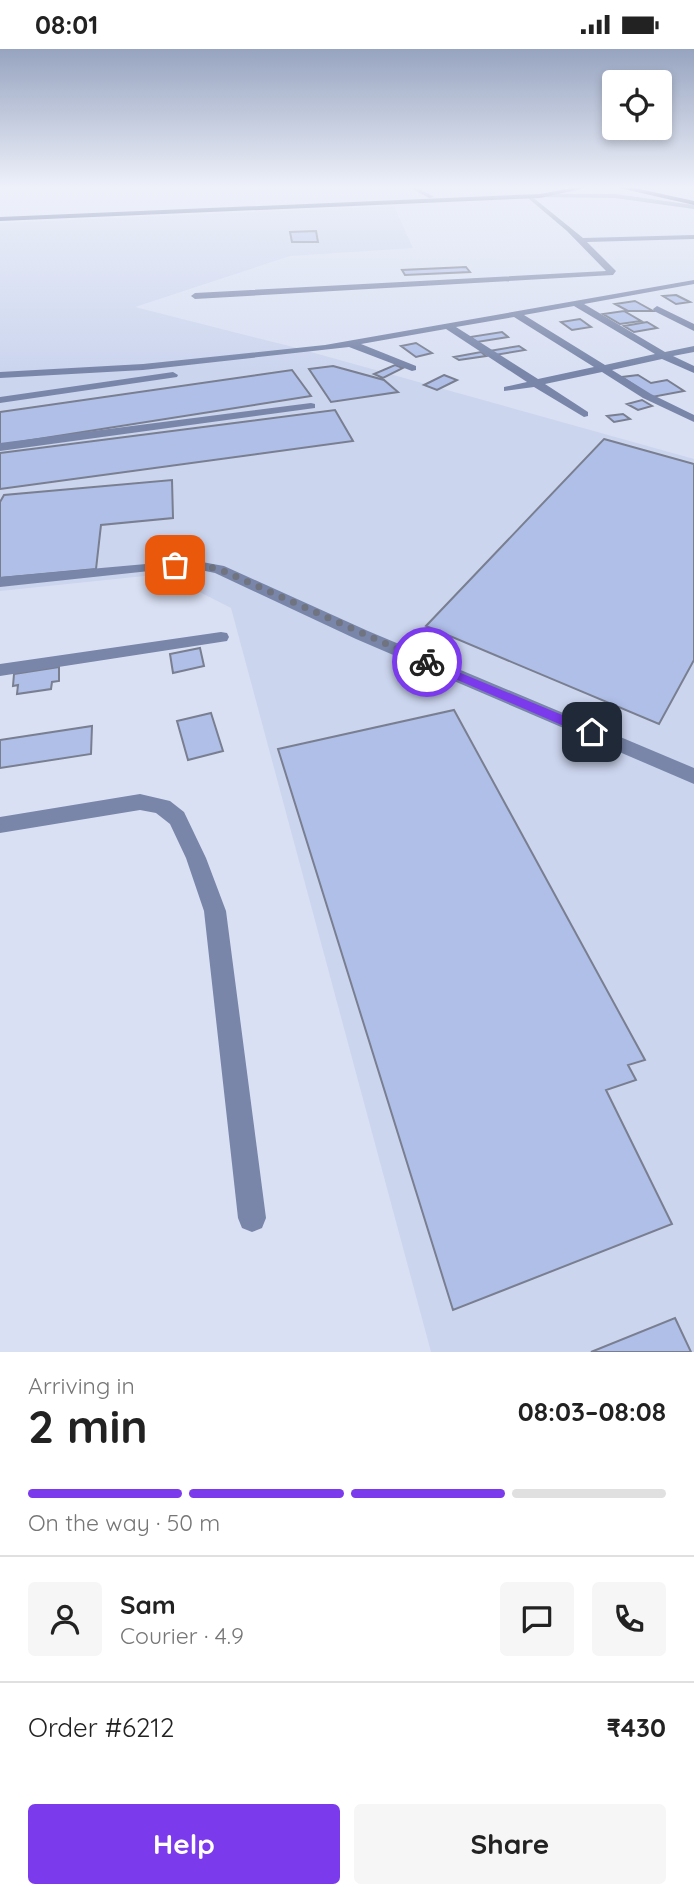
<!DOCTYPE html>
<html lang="en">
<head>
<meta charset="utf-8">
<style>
  :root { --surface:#fff; --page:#f6f6f6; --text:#222; --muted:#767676; --line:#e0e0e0; --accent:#7c3aed }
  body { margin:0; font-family:Quicksand,sans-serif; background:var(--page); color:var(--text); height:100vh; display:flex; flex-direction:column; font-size:26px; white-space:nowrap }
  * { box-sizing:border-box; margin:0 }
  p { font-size:23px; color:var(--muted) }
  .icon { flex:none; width:38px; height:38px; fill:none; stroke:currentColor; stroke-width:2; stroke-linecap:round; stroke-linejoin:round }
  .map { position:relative; height:1303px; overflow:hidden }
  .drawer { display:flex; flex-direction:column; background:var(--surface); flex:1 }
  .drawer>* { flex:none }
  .fabs { position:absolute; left:602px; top:21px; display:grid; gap:14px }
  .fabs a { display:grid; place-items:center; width:70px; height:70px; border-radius:7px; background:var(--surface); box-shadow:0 4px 10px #0003; font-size:35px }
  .pin { position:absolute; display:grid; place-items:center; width:60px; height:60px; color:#fff; margin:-30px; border-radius:14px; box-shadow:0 4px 10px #0006 }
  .courier { position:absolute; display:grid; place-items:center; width:70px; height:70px; margin:-35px; border:5px solid #7c3aed; border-radius:50%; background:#fff; color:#222; box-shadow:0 2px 9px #0007 }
  .head em { font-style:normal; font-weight:800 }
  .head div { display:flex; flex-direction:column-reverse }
  .head { display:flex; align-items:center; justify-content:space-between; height:119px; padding:0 28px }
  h1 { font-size:46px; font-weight:800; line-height:52px }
  .bar { display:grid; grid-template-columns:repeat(4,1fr); gap:10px 7px; align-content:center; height:84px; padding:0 28px }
  .bar i { height:9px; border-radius:5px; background:var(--line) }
  .bar .selected { background:var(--accent) }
  .bar p { grid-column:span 4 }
  .line { display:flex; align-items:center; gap:18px; padding:0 28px; border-top:2px solid var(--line) }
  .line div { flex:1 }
  .round { display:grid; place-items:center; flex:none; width:74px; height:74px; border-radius:7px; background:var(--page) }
  .action { display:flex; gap:14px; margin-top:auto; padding:14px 28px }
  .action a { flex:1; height:80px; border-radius:7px; background:var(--accent); color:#fff; font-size:28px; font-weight:800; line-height:80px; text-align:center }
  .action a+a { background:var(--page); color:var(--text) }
  .status { display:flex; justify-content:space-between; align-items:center; height:49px; padding:0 35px; background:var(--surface); direction:ltr }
  .status svg { height:19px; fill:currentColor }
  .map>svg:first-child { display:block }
  .built { fill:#cbd5ee }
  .building { fill:#afbfe8; stroke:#797f90; stroke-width:2 }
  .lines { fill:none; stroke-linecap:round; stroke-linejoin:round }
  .minor { fill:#7986a9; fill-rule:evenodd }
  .major { fill:#293b75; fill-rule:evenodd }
  .highway { fill:#111e62; fill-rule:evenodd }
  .route { fill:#7c3aed }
  .done { stroke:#707480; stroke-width:7; stroke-dasharray:0 12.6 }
</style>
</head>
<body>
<div class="status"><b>08:01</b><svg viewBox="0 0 49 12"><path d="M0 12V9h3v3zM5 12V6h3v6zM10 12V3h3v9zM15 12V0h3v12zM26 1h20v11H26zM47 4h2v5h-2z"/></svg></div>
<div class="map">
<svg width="694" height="1303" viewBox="0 0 694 1303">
  <rect width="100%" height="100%" fill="#d9e0f3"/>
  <path class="built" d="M394,157l19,42 -123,8 -155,51 158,40 401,112v893h-263l-200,-744 -67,-34 -164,17v-368z"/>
  <path class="building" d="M316,182l2,11h-26l-2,-10z
    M466,218l4,5 -65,3 -3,-5z
    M676,246l14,7 -14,2 -13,-8z
    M635,252l18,10h-25l-13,-7z
    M624,262l17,10 -21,3 -17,-10z
    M580,270l11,8 -19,3 -11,-8z
    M647,273l10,6 -23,4 -10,-6z
    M502,283l6,5 -31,5 -7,-5z
    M416,294l16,10 -16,4 -15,-11z
    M519,297l6,4 -30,5 -6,-4z
    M481,303l5,4 -27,4 -5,-3z
    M395,316l8,3 -20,10 -9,-4z
    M333,317l51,14 14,12 -67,10 -22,-33z
    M292,321l19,26 -311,49v-33z
    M444,326l13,5 -20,10 -13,-5z
    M638,326l13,8 16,-3 17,11 -32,6 -30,-20z
    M642,351l10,6 -14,4 -11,-6z
    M335,361l18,31 -353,48v-36z
    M623,365l7,5 -16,3 -7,-6z
    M604,390l90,25v196l-35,64 -233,-98z
    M172,431l1,38 -72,7 -5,44 -96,9v-76l4,-7z
    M200,599l4,18 -31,7 -3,-19z
    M59,618v14l-7,1 -1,7 -34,5 1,-9 -5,1 1,-12z
    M454,661l191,350 -17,5 8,15 -30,10 66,134 -219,86 -175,-561z
    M211,664l12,38 -35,9 -11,-39z
    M92,677l-1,28 -91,14v-28z
    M675,1269l16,34h-100z"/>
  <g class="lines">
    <path class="minor" d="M408,138h8l18,10 -5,1z
      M540,145h75l79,11v4l-79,-11 -77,-1z
      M530,146l53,43 111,-3v4l-107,3 29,29 -3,4 -418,24 -4,-3 4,-3 411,-22 -39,-40 -39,-33z
      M694,231v4l-110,20 81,48 29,-6v6l-21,4 21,10v7l-32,-14 -50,11 39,24 43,21v7l-51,-24 -41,-26 -57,12 43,28v4l-4,1 -50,-30 -30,4v-4l23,-5 -81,-53 -85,15 55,22v4l-4,1 -63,-24 -206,23 -143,8v-6l143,-8 182,-19zM574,257l81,48 -50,11 -81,-50zM514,268l80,50 -56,12 -82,-52z
      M657,257l37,18v7l-40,-20 -1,-2z
      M173,323l5,3 -1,2 -177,26v-6z
      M311,354l4,1v4l-315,43v-8z
      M191,511l33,6 144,65 326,137v16l-338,-145 -141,-66 -24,-5 -32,2 -159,17v-10z
      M221,583l6,1 2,4 -2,4 -227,35v-12z
      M140,745l30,7 14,11 22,46 20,53 40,307 -4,10 -10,4 -10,-4 -4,-10 -34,-307 -18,-53 -16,-34 -14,-11 -16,-3 -140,23v-16z"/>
    <path class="major" d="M577,138h13l-50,11 -540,23v-4l540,-23z"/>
    <path class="highway" d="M615,138h15l64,14v4z"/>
  </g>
  <linearGradient id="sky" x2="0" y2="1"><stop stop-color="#97a4c0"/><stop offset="0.43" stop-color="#eef1fa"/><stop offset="1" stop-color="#eef1fa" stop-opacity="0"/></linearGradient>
  <rect width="694" height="321" fill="url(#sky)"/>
  <path class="route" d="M427,610l169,70 2,3 -2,4h-9l-164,-71v-5z"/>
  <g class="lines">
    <path class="done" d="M175,516l16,-1 28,5 208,93"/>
  </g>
</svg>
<div class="fabs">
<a><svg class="icon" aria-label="locate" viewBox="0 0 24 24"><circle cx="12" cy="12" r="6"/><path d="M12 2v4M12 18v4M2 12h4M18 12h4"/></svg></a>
</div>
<div class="pin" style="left:175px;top:516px;background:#ea580c"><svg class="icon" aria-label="bag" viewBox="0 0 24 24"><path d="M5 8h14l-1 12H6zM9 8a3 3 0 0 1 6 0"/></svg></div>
<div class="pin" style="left:592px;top:683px;background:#1f2937"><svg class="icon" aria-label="home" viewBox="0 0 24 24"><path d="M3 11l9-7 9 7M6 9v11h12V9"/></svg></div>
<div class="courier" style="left:427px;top:613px"><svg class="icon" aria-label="bike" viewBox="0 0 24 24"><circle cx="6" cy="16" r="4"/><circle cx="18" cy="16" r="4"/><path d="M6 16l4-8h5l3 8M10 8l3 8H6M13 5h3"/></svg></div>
</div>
<section class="drawer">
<div class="head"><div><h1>2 min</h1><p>Arriving in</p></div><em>08:03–08:08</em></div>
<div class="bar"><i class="selected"></i><i class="selected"></i><i class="selected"></i><i></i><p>On the way · 50 m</p></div>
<div class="line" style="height:126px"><a class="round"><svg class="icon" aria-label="person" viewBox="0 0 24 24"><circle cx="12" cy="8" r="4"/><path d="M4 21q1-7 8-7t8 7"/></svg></a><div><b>Sam</b><p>Courier · 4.9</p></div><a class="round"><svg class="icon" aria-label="chat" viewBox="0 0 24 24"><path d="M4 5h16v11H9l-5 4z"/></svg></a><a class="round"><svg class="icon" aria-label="phone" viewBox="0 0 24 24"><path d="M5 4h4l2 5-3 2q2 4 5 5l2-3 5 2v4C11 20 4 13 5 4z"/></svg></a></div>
<div class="line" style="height:91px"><div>Order #6212</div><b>₹430</b></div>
<div class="action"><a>Help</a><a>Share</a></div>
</section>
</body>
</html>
